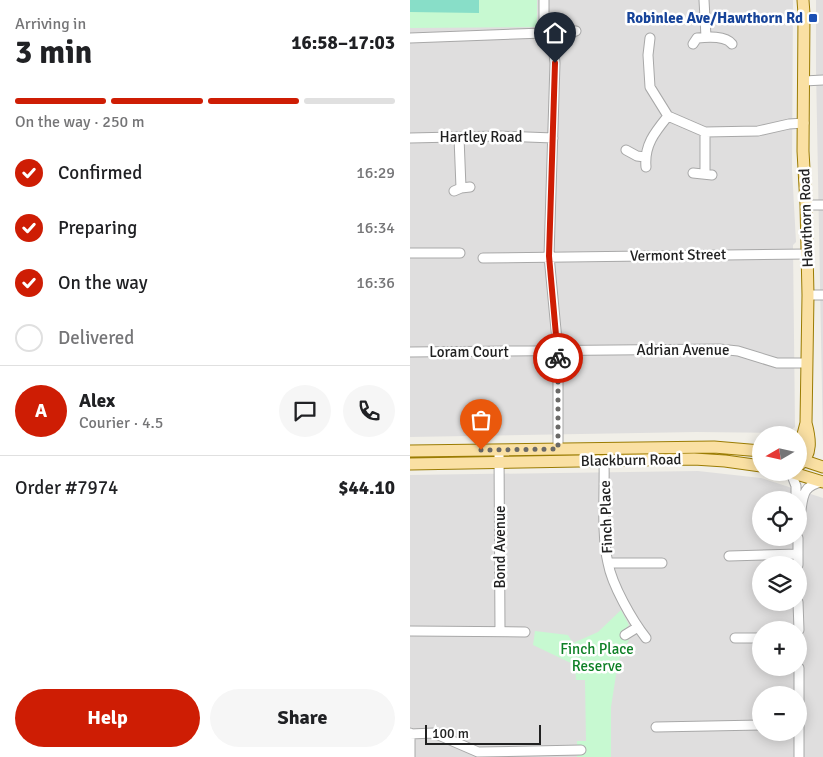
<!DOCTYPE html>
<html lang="en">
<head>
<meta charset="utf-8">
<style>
  :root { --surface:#fff; --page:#f6f6f6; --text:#202124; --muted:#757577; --line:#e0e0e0; --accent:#ce1d04 }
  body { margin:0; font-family:Signika,sans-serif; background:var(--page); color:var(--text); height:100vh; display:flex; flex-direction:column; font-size:19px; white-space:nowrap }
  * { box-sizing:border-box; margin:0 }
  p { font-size:16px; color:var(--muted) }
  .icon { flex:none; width:28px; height:28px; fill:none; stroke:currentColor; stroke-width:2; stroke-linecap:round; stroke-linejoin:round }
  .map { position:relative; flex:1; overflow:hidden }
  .sheet { display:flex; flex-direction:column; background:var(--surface); width:410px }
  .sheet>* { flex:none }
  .needle { width:32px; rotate:261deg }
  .fabs { position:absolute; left:342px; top:426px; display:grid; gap:10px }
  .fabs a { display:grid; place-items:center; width:55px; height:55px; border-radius:50%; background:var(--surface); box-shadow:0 2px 12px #0003; font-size:25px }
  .scale { position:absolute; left:15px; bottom:12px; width:116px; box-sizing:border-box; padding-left:5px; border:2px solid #212121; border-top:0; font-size:14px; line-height:18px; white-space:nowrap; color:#212121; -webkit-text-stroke:4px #fff; paint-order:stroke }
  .pin { position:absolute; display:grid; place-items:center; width:42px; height:42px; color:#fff; margin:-51px -21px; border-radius:50% 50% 50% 0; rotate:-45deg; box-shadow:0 0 5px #0007 }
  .pin .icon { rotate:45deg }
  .courier { position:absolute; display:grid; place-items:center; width:50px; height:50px; margin:-25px; border:4px solid #ce1d04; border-radius:50%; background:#fff; color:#222; box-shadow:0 1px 6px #0007 }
  .overview em { font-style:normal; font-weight:700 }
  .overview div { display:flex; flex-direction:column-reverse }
  .overview { display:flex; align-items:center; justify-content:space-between; height:85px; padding:0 15px }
  h1 { font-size:32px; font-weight:700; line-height:38px }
  .bar { display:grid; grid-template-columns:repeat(4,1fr); gap:8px 5px; align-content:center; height:60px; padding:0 15px }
  .bar i { height:6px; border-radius:4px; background:var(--line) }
  .bar .on { background:var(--accent) }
  .bar p { grid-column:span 4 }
  .line { display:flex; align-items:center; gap:12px; padding:0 15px; border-top:1px solid var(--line) }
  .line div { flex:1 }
  .round { display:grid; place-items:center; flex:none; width:52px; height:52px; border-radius:26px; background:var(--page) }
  ol { padding:0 15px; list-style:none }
  li { display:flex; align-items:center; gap:15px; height:55px }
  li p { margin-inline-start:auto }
  li .icon { padding:5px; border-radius:50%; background:var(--accent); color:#fff; stroke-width:4 }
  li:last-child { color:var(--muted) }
  li i { width:28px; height:28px; border:2px solid var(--line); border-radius:50% }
  .button { display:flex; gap:10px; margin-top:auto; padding:10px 15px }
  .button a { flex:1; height:58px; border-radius:30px; background:var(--accent); color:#fff; font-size:20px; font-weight:700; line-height:58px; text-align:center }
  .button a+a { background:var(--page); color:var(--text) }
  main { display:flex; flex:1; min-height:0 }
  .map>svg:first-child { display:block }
  .residential { fill:#dfdede; fill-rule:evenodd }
  .park { fill:#c7f9d1 }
  .pitch { fill:#88dec8 }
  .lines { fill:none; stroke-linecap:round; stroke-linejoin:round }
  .minor-casing { stroke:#a8a8a8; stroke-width:11 }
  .major-casing { stroke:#9b7c03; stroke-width:13 }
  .minor { stroke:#fff; stroke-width:9 }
  .major { stroke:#fae0a3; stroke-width:11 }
  .done { stroke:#6a6967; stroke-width:5; stroke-dasharray:0 9 }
  .route { stroke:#ce1d04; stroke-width:6 }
  .transit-dot { fill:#1a4fb4; stroke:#fff; stroke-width:2 }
  .labels { text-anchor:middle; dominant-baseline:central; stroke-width:5; stroke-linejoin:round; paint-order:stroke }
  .transit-label { font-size:15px; font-weight:bold; fill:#164399; stroke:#fff; text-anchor:end }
  .street-label { font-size:15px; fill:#212121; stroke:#fff }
  .park-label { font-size:15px; fill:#0e8026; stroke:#fff }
</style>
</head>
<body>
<main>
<section class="sheet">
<div class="overview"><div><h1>3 min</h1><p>Arriving in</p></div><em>16:58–17:03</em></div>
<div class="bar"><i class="on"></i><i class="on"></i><i class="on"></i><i></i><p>On the way · 250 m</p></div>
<ol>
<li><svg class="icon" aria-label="check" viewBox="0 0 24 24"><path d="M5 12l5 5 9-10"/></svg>Confirmed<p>16:29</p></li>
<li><svg class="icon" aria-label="check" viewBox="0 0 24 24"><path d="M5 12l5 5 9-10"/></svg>Preparing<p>16:34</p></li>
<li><svg class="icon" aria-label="check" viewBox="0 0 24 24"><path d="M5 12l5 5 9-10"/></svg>On the way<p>16:36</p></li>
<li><i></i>Delivered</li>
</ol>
<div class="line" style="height:90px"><b class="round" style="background:var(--accent);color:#fff">A</b><div><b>Alex</b><p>Courier · 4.5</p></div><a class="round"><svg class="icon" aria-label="chat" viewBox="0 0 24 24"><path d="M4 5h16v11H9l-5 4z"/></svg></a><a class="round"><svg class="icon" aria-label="phone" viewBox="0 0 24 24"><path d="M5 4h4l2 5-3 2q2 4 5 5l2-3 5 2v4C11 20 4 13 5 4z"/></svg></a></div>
<div class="line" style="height:65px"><div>Order #7974</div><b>$44.10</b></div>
<div class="button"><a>Help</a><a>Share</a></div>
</section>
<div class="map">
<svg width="413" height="757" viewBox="0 0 413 757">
  <rect width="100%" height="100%" fill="#f1efe8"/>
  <path class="residential" d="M0,0h383l-1,169 4,73 -3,3 2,182 -7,6 -91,-1 -287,5z
    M406,0h7v445l-7,-376z
    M288,471l63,7 62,20v259h-413v-282zM351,500h38v38h-38zM351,565h38v37h-38zM351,630h38v38h-38zM351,695h38v37h-38z"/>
  <path class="park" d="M0,0h127v27l-127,1z
    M211,610l8,15 -6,6 6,9 -11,22 -7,45v50h-34v-16h9l-1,-61h-9l-1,-15 -42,-20 2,-14 33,4 5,8 25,-11z"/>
  <path class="pitch" d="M0,0h69v13l-69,-1z"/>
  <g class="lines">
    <defs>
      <path id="minor" d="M294,0l2,37
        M134,33v-33
        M140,36l3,8 2,19 -6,193 9,95v98
        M0,38l134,-5 6,3 26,-5
        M240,38l-2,17 2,32 18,29 37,16 53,-1 31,-7 15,-1
        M283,44l4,-6c10,-1 28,-3 35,6
        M394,81l19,-1
        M295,132v42
        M49,137l2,51
        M0,138l89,-2 54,2
        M216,150l11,6 8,1
        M236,167c-2,-22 9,-35 22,-51
        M283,173l19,2
        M44,191l7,-3 9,-1
        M396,205h17
        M0,253h50
        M73,258l324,-4
        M398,295h15
        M0,352l309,-3 19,2 39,12h30
        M89,450l1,181
        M194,460c1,31 -3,73 4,103 4,22 24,57 38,75
        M381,473l5,13v14
        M389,520c5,-19 0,-34 23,-38
        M388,538v27
        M319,556l69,-2
        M198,563h54
        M388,602l1,28
        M0,631l115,1
        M215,635l13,-8
        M325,638h26
        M389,668v89
        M246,727l105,-2
        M0,733v24
        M0,734l24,-1 44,19 103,-2"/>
      <path id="major" d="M389,450l7,-27
        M0,451l304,-4 47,4
        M389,459l24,8
        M0,464l284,-5 31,2 36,5
        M389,465c14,-10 11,-27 7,-42l2,-128 -2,-90 -3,-54 1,-137 -1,-14
        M380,472l33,10"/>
    </defs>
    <use href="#minor" class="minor-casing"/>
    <use href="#major" class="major-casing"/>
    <use href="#minor" class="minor"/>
    <use href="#major" class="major"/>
  </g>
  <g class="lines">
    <path class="done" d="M71,450l77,-1v-91"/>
    <path class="route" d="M145,63l-6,193 9,102"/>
  </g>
  <rect class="transit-dot" x="398" y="13" width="10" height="10" rx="2.5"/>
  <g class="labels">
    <g class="transit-label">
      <text x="393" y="18">Robinlee Ave/Hawthorn Rd</text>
    </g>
    <g class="street-label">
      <text x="71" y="137">Hartley Road</text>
      <text transform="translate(396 218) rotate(-92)">Hawthorn Road</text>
      <text transform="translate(268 255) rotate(-1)">Vermont Street</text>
      <text x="273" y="350">Adrian Avenue</text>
      <text x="59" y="352">Loram Court</text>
      <text transform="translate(221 460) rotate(-1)">Blackburn Road</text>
      <text transform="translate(196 517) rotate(-92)">Finch Place</text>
      <text transform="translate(90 547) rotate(-90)">Bond Avenue</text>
    </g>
    <g class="park-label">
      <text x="187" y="649">Finch Place<tspan x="187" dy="17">Reserve</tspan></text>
    </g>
  </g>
</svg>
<div class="fabs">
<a><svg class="needle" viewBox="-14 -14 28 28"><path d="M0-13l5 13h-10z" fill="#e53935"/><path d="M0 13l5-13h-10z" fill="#757577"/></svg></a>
<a><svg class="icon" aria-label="locate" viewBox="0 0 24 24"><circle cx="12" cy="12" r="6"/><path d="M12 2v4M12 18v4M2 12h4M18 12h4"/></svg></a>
<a><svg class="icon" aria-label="layers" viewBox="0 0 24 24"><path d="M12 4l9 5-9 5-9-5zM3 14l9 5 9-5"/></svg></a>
<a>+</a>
<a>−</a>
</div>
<div class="scale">100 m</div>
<div class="pin" style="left:71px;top:450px;background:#ea580c"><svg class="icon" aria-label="bag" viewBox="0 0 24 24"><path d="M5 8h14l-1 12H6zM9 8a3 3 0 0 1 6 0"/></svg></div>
<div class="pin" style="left:145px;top:63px;background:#1f2937"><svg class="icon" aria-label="home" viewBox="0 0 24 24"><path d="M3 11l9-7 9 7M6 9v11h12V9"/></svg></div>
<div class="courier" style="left:148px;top:358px"><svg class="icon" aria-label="bike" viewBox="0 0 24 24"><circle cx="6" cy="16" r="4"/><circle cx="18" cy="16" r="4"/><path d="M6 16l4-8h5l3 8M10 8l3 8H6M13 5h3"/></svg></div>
</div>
</main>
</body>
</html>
